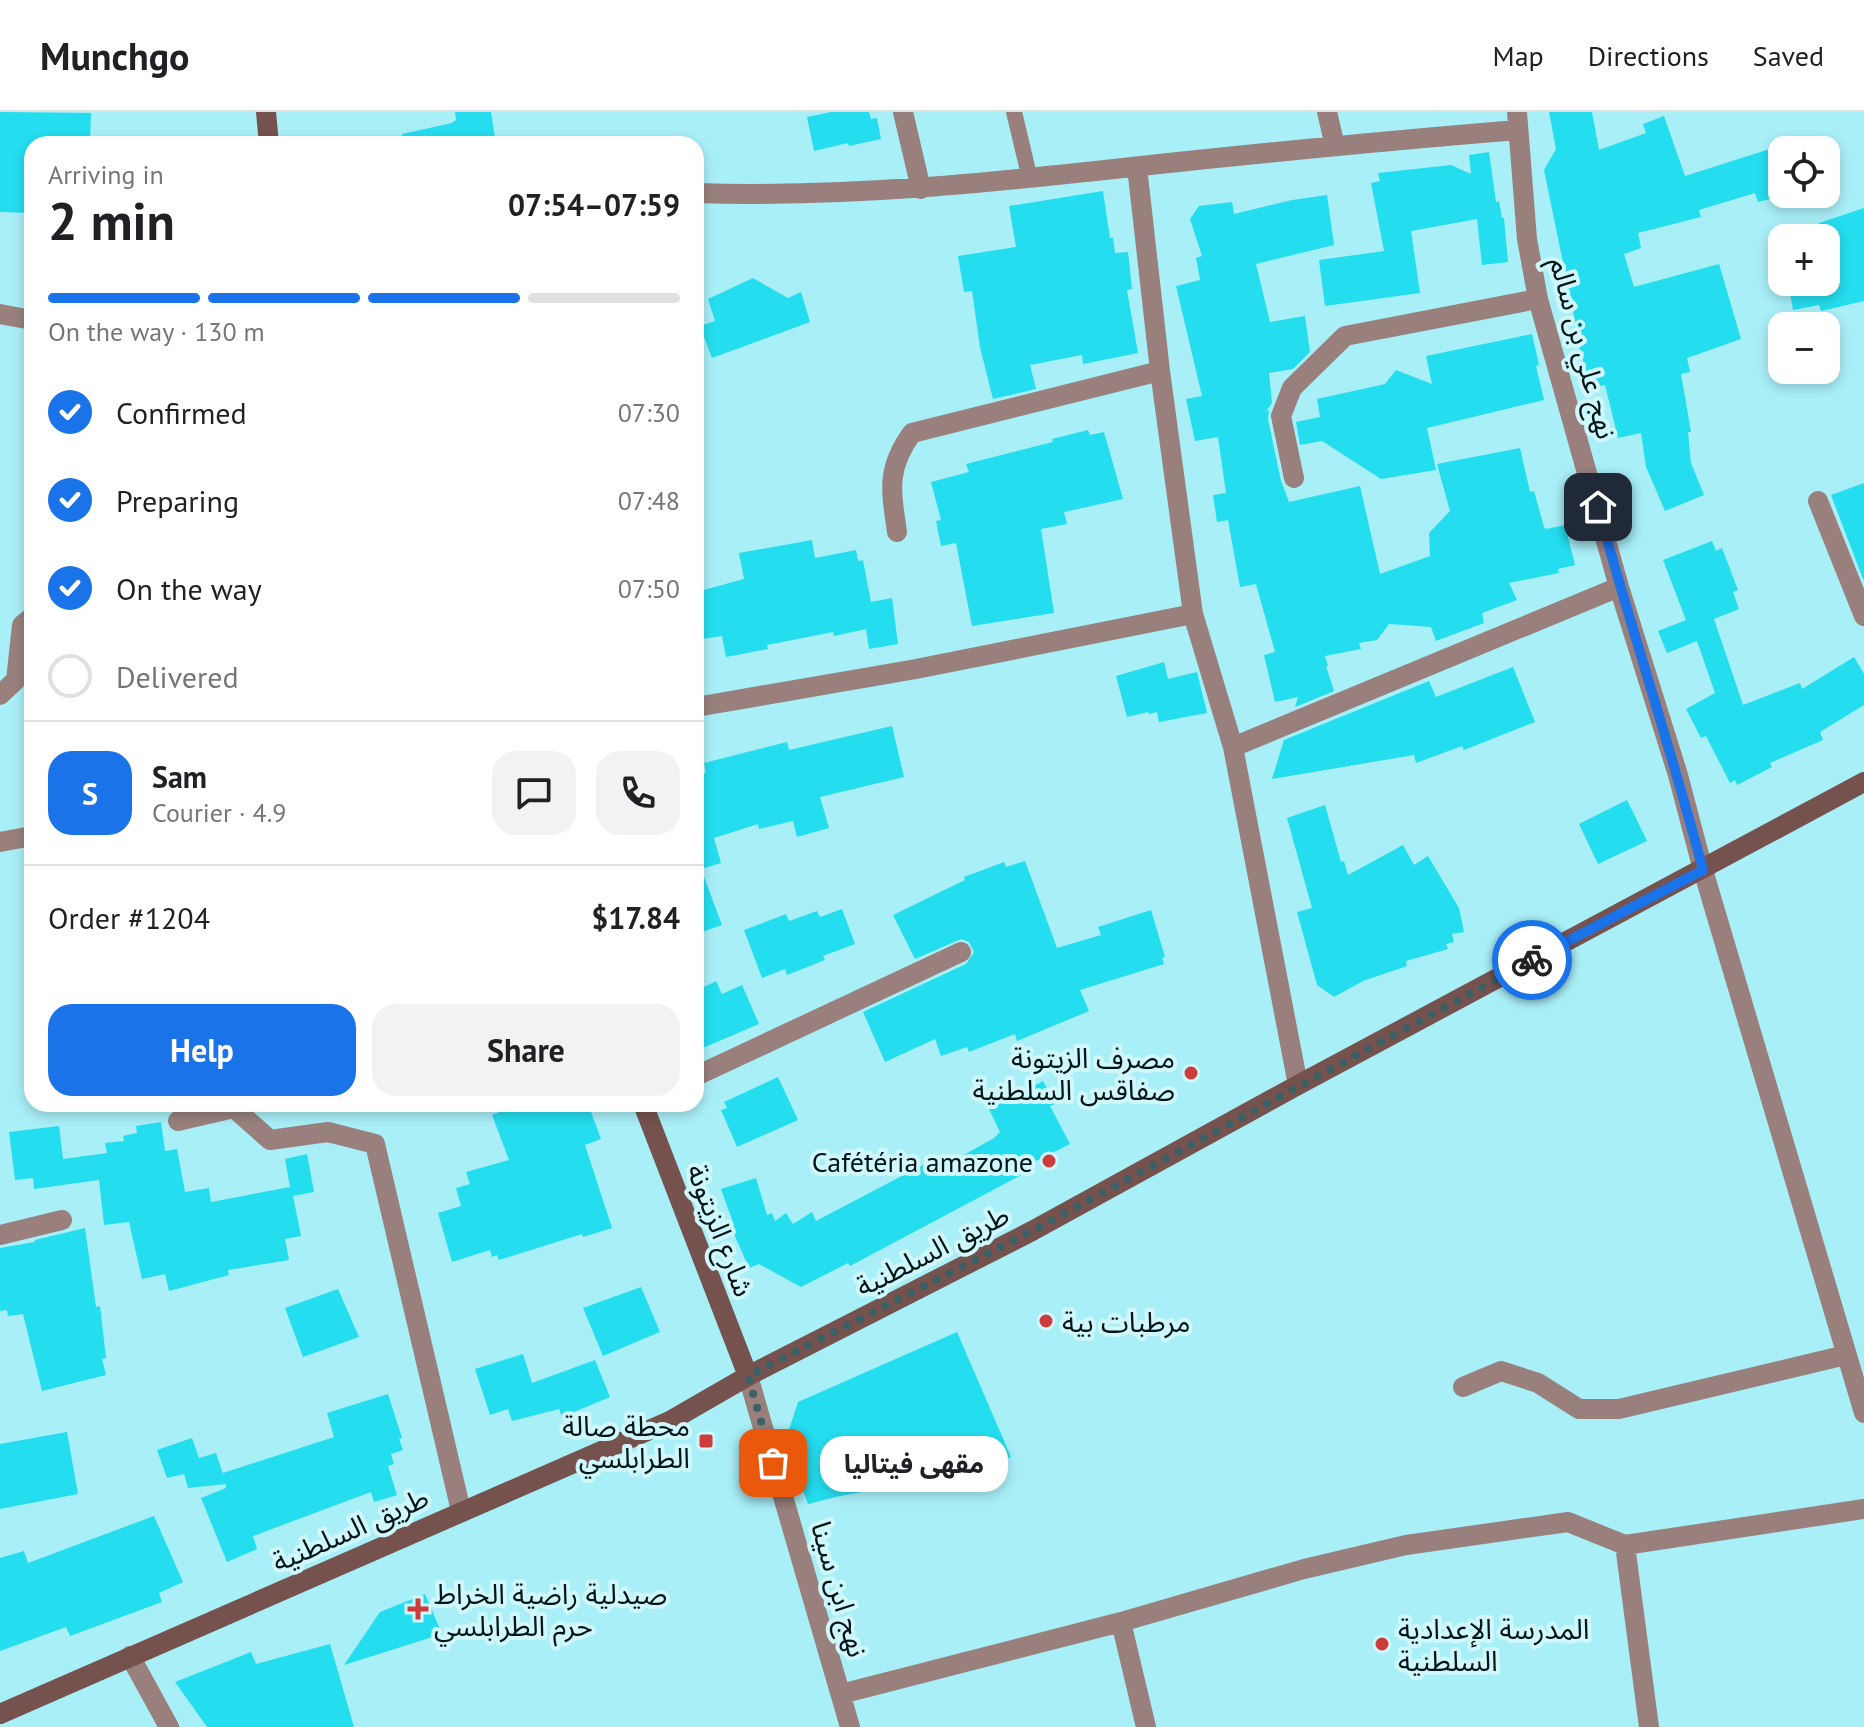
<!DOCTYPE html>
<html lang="en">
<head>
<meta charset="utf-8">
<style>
  :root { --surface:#fff; --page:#f2f2f2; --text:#202124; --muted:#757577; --line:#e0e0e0; --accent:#1a73e8 }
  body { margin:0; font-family:"PT Sans","Noto Sans Arabic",sans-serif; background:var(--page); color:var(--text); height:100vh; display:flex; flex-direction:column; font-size:30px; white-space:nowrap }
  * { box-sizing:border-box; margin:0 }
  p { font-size:26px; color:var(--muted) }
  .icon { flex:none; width:44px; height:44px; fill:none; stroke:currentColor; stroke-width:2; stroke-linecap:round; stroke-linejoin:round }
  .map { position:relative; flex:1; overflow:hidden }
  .sheet { position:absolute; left:24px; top:24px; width:680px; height:976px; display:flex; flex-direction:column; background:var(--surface); border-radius:24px; box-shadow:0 4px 12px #0003 }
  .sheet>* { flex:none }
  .controls { position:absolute; left:1768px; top:24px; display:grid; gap:16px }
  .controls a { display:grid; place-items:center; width:72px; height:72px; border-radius:16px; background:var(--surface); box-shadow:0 4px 12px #0003; font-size:40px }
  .pin { position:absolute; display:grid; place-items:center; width:68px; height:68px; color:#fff; margin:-34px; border-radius:16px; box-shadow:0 4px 12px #0006 }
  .courier { position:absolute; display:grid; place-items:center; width:80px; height:80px; margin:-40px; border:6px solid #1a73e8; border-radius:50%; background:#fff; color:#222; box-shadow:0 2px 10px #0007 }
  .bubble { position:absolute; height:56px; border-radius:24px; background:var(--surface); box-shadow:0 4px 12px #0003; font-size:26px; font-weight:700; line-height:56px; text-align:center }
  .head em { font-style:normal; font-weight:700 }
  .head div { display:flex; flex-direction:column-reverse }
  .head { display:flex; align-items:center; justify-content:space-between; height:136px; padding:0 24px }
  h1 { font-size:52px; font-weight:700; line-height:60px }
  .bar { display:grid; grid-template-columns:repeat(4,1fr); gap:12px 8px; align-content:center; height:96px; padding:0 24px }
  .bar i { height:10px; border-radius:6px; background:var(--line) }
  .bar .selected { background:var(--accent) }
  .bar p { grid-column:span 4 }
  .line { display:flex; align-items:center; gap:20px; padding:0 24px; border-top:2px solid var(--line) }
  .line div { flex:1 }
  .round { display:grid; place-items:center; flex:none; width:84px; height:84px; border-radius:24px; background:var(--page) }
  ol { padding:0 24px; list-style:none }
  li { display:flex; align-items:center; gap:24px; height:88px }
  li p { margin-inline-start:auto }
  li .icon { padding:8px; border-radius:50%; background:var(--accent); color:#fff; stroke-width:4 }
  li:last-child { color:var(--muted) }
  li i { width:44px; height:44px; border:4px solid var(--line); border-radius:50% }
  .primary-button { display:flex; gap:16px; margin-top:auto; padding:16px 24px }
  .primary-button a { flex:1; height:92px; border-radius:24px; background:var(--accent); color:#fff; font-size:32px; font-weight:700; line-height:92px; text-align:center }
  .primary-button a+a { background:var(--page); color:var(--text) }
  header { display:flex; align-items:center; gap:48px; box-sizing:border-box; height:112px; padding:0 40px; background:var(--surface); border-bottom:2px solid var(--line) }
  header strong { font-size:38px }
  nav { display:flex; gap:44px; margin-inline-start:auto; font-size:28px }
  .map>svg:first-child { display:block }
  .building { fill:#24ddef }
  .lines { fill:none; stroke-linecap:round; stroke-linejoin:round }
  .lane { stroke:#99807d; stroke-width:16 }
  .street { stroke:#99807d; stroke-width:20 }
  .secondary { stroke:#75524e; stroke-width:20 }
  .done { stroke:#3b6166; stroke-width:8; stroke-dasharray:0 14.4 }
  .route { stroke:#1a73e8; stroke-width:10 }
  .poi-dot { fill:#cb3c3a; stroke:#cff7fc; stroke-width:3 }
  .labels { text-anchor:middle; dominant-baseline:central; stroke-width:8; stroke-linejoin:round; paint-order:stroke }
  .street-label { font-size:28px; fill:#001518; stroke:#cff7fc }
  .poi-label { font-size:28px; fill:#001518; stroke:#cff7fc; text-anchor:end }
</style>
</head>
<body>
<header>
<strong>Munchgo</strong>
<nav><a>Map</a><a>Directions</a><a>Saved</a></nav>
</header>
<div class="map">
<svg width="1864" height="1615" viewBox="0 0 1864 1615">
  <rect width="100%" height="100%" fill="#a9eff8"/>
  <path class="building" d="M0,0l91,1 -1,31h-58v69l-32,-1z
    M455,0h36l5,32h-93l-1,-10 50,-11 4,-3z
    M831,0h38l2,7 6,-1 4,21 -32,7 -1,-3 -34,8 -7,-34z
    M1549,0h43l7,38 47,-17 -3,-9 21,-8 21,60 97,-31v51l-24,6 -3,-9 -56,17 2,7 -63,16 3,15 -17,6 10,33 85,-23 22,75 -54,19 3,14 -9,2 10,58h-3l3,31 13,32 -39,16 -19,-44 -5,-34 -23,5 -13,-53 -15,3 -16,-61 2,-1 -32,-156 12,-21z
    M1489,40l7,50 3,-1 3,17h2l4,44 -26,3 -5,-46 -66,12 9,62 -95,13 -6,-46 65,-9 -13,-68 9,-2 -2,-8 73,-8 20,9 -2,-19z
    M1103,79l7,47h3l2,15 13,-1 4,37 -5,1 11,63 -55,11 -1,-9 -52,10 6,24 -43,10 -13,-52 -8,-56 -8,1 -6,-36 58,-9 -7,-41z
    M1327,83l7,50 -78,19 14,58 35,-6 5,36 -17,17 -24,4 3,30 -6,8 3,-1 -1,9 13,62 8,21 71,-16 20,88 50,-18 -1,-23 21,-22 -13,-47 83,-16 10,44 4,-1 10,36 2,2 19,-4 10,40 -17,4 1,4 -50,10 8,17 -35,13 2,10 -48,18 -5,-14 -42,-3 -12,16 -18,3 2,6 -36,7 3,10h-2l8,25 -39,16 3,-10 -23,5 -11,-47 11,-3 -19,-68 -16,3 -12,-67 -11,2 -4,-27 13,-2 -8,-56 -23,4 -9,-42 16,-3 -26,-110 24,-6 -4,-22 6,-2 -12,-37 9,-13 33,-4 2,12 58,-14z
    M1864,96v93l-43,10 -2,-6 -26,5 -5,-28h47l-9,-34v-10h-3l-4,-15z
    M753,166l35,20 13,-6 9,30 -98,36 -12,-32 15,-5 -7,-22z
    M1532,222l7,31 -3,1 8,34 -117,28 9,42 -55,9 -59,-38 -22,4 -4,-23 24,-5 -3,-18 68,-15 11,-14 36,14 -6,-28z
    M1088,318l2,5 14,-3 19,67 -59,13 3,12 -26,5 13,84 -82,13 -16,-83 -15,3 -5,-25 5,-1 -10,-38 38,-10 -3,-8 87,-22 -1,-3z
    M1864,371v96h-1l-32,-84z
    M812,428l3,18 41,-8 2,11 5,-1 8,42 21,-4 6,46 -29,5 -3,-20 -32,7 -1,-4 -66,13 1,4 -42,8 -4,-21 -26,4v-48l48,-13 -5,-26z
    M1712,429l4,10 6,-3 16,42 -5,2 6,17 -25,10 29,86 57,-22 2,6 52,-32 10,17v31l-44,27 3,8 -53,23 2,4 -35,18 -2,-5 -5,3 -24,-47 -5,2 -15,-29 29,-16 -18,-52 -30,12 -9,-22 28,-11 -23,-60z
    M1164,550l4,17 29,-7 10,41 -48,9 -2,-10 -8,2 -1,-2 -21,5 -11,-41z
    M1513,555l22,55 -71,28 -2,-4 -46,17 -2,-8 -142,24 12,-39 145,-59 7,16z
    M892,614l12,51 -84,20 9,31 -32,9 -4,-16 -34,8 -1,-5 -44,14 7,25 -20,6 21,56 -26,9v-158l10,-3 -2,-10 83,-21 2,8z
    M1627,688l20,41 -49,23 -19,-40z
    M1325,693l16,57 3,-1 4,14 55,-30 11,20 14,-9 31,52 5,24 -12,2 2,8 -8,2 2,5 -42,12 1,5 -44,15 -29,16 -17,-12 -20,-73 15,-4 -25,-90z
    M1025,749l32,87 44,-13 -3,-8 53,-17 14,47 -3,1 2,6 -84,26 9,21 -72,30 -2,-7 -46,18 -2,-5 -26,9 -6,-17 -50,23 -22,-50 103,-48 8,-12 -5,-10 -8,-3 -46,20 -22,-44 72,-35 -1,-3 40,-15 2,5z
    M842,797l13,35 -32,12 2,4 -38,15 -2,-6 -23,9 -18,-48 42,-16 3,7 28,-10 3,6z
    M716,869l6,13 20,-9 17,39 -63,27v-60z
    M778,965l20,43 -61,27 -16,-37 6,-2 -3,-6z
    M1043,969l12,23 -5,2 20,38 -46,23 3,5 -177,94 -2,-3 -47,24 -42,-23 -10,4 -18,-41 3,-2 -13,-36 35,-11 11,37 5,-2 3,8 11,-8 7,11 19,-12 4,9 118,-62 5,10 55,-31 6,-6 -11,-23z
    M521,992h67l13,35 -16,6 27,83 -29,9 -1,-3 -83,26 -2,-5 -5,2 -2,-7 -38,12 -14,-49 23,-7 -5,-18 14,-4 -4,-12 43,-12 -17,-45z
    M161,1010l4,29 12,-2 8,43 24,-4 2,14 79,-15 -5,-28 22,-5 7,38 -21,4 8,40 -16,3 4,21 -61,10 1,5 -60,16 -4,-17 -23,5 -13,-57 -25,3 -5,-45 -65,9 -1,-11 -18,2 -6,-48 50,-6 4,33 44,-6 -2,-10 19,-2 -1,-5 14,-3 -1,-7z
    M85,1116l11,79 4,-1 6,52 -4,1 4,16 -64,16 -19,-77 -15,2 -1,-6 -7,1v-63l35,-6v-2z
    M641,1175l19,45 -57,24 -20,-48z
    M338,1177l21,48 -56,20 -18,-49z
    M957,1220l54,125 -73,35 -13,-11 -85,15 -32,8 -23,-62 13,-40z
    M523,1242l9,29 63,-23 15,37 -48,20 -3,-8 -47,12 -4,-12 -18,6 -15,-46z
    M388,1282l14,44 -3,1 4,11 -12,4 3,10 -6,2 9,29 -23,7 -3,-10 -118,44 4,13 -30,13 -26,-64 25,-10v-4l-38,4 -4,-14 -17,4 -10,-28 35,-12 7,20 17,-5 8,24 -1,-4 111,-36 -7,-24z
    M67,1320l11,62 -78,15v-65z
    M154,1404l29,66 -24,11 3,9 -92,34 -4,-9 -66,24v-93l24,-7 4,12z
    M425,1482l17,40 -98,31 36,-53z
    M330,1532l24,83h-147l-32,-45 76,-30 5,12z"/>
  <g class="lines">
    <path class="lane" d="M1014,0l16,67"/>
    <path class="street" d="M903,0l18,77
      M1327,0l8,34
      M1517,0l10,127 11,60 81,288 59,188 25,95 161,543
      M1137,55l23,204 33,243
      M696,81c152,5 303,-11 454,-28 122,-13 245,-25 368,-35
      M0,202l32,6
      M1294,366l-13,-62 11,-28 53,-52 193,-37
      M1818,389l46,115
      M897,420c-6,-42 -11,-63 15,-99l248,-62
      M0,583l16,-15 6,-55 10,-8
      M696,595l220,-38 277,-55 40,133 65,338
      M1233,635l386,-160
      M0,730l32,-6
      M696,964l265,-124
      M178,1009l56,-13 36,32 58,-8 47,12 86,367
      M0,1123l62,-15
      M748,1264l102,351
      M1463,1275l38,-16 37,12 41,26h40l227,-54
      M1625,1433l24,182
      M1121,1510l25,105
      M130,1544l39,71
      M841,1582l280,-72 183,-53 102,-24 162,-23 57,23 239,-36"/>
    <path class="secondary" d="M266,0l3,32
      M643,992l105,272
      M0,1602l670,-293 78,-45 284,-145 266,-146 566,-303"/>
  </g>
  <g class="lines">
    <path class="done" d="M773,1351l-25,-87 284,-145 500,-271"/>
    <path class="route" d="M1532,848l171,-90c-32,-122 -72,-241 -105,-363"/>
  </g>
  <g class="poi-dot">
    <circle cx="1191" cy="961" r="8"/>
    <circle cx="1049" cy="1049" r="8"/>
    <circle cx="1046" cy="1209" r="8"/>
    <rect x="698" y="1321" width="16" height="16" rx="4"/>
    <path d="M414 1485h8v8h8v8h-8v8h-8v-8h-8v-8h8z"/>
    <circle cx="1382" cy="1532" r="8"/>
  </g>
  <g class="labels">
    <g class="street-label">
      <text transform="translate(1584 236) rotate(75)">نهج علي بن سالم</text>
      <text transform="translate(721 1118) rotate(69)">شارع الزيتونة</text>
      <text transform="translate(932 1138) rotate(-27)">طريق السلطنية</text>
      <text transform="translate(350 1417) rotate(-24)">طريق السلطنية</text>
      <text transform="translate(840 1477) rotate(74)">نهج ابن سينا</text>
    </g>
    <g class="poi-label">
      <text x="1175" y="945">مصرف الزيتونة<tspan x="1175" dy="32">صفاقس السلطنية</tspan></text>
      <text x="1033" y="1049">Cafétéria amazone</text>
      <text x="1062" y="1209" text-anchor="start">مرطبات بية</text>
      <text x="690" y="1313">محطة صالة<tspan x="690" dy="32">الطرابلسي</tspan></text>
      <text x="434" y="1481" text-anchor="start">صيدلية راضية الخراط<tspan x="434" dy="32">حرم الطرابلسي</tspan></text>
      <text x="1398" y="1516" text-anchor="start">المدرسة الإعدادية<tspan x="1398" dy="32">السلطنية</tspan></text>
    </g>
  </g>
</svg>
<div class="controls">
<a><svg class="icon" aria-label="locate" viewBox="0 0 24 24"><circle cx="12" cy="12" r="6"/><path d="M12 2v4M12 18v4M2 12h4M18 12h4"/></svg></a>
<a>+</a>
<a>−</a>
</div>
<div class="pin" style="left:773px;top:1351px;background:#ea580c"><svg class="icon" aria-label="bag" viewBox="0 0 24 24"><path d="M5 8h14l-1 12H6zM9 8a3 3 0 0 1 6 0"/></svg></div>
<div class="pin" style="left:1598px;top:395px;background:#1f2937"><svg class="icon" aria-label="home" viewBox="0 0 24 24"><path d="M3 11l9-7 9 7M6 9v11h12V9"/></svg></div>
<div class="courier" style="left:1532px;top:848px"><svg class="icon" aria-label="bike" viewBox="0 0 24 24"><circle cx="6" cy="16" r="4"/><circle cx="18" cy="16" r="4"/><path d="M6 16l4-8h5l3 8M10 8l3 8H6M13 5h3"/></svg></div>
<div class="bubble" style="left:820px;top:1324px;width:188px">مقهى فيتاليا</div>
<section class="sheet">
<div class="head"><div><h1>2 min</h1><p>Arriving in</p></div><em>07:54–07:59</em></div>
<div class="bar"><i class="selected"></i><i class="selected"></i><i class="selected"></i><i></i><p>On the way · 130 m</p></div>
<ol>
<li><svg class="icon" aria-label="check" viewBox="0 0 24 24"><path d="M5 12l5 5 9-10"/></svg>Confirmed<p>07:30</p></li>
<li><svg class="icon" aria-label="check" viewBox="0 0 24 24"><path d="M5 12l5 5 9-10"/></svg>Preparing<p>07:48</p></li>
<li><svg class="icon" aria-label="check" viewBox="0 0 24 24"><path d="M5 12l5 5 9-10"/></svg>On the way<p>07:50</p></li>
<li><i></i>Delivered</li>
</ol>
<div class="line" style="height:144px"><b class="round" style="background:var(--accent);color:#fff">S</b><div><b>Sam</b><p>Courier · 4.9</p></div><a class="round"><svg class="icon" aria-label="chat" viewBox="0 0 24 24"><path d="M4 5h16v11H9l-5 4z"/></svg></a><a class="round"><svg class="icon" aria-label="phone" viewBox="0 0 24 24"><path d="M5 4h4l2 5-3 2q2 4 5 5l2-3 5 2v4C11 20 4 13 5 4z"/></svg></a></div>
<div class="line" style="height:104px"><div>Order #1204</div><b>$17.84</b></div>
<div class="primary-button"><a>Help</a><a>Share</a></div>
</section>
</div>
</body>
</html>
